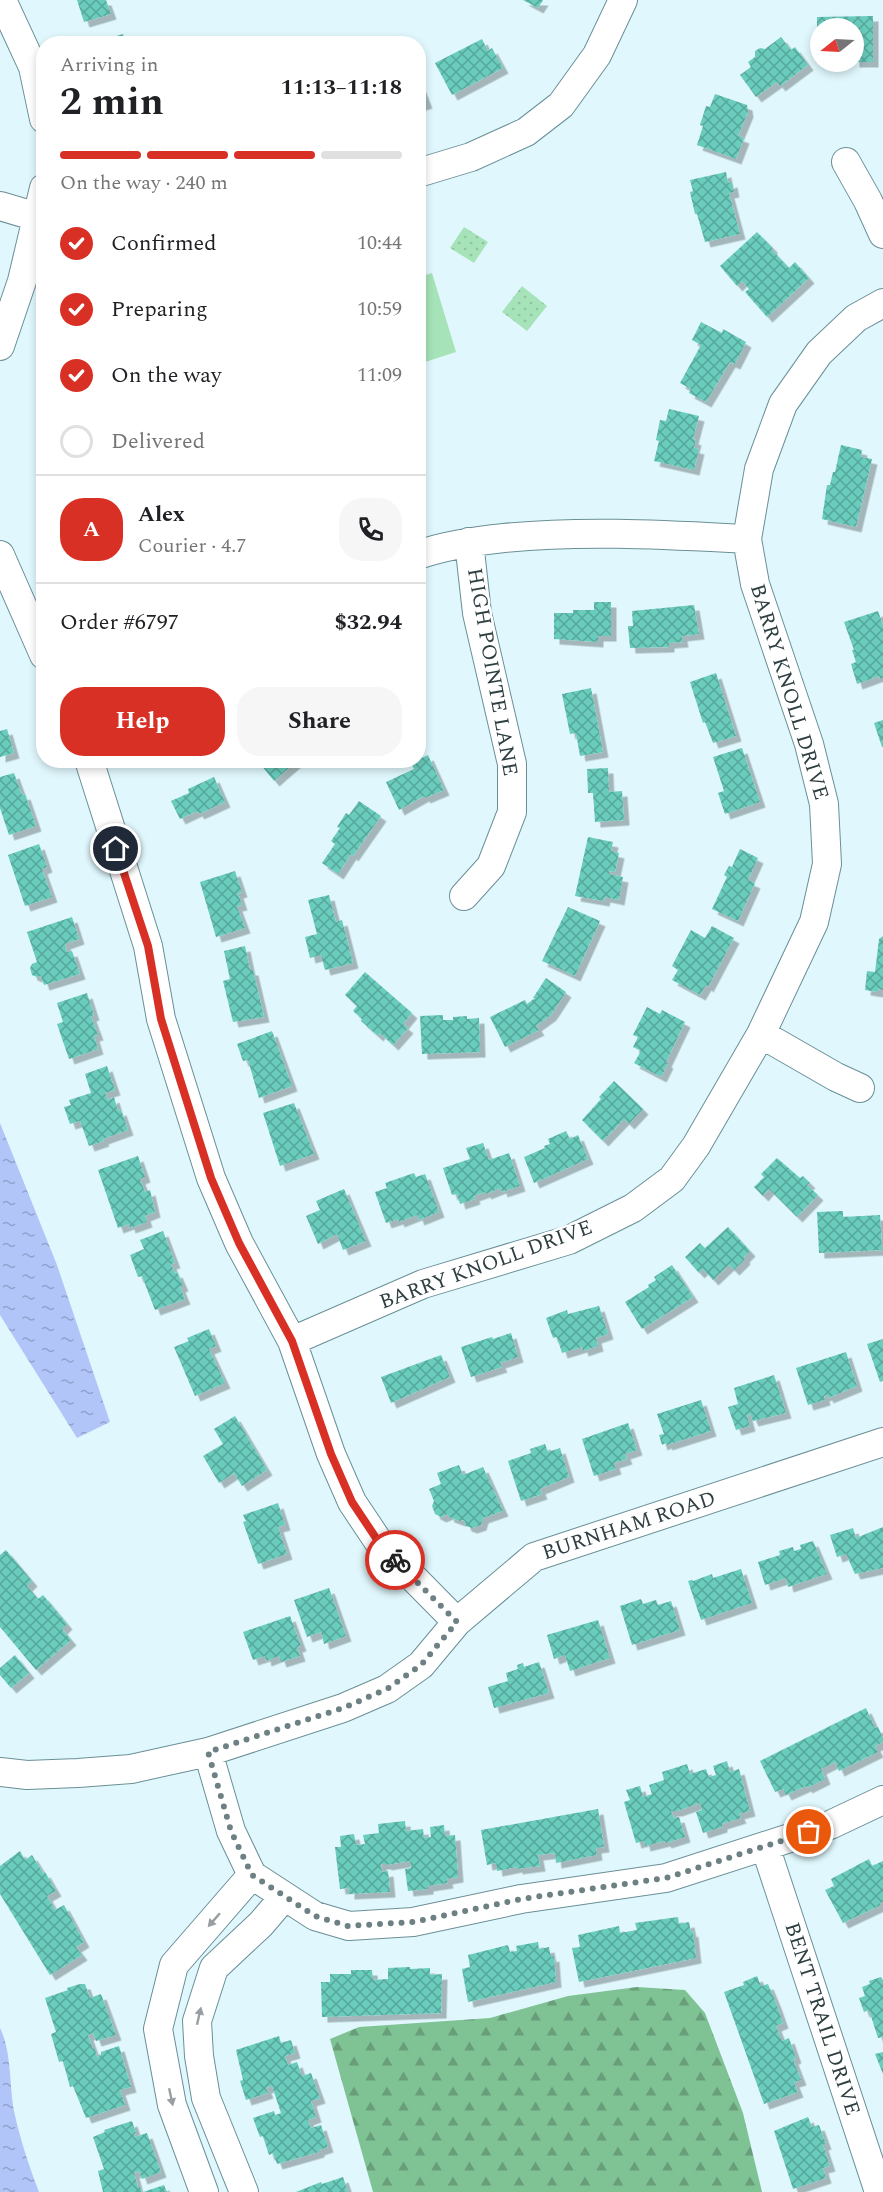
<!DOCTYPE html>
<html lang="en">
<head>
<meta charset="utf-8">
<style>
  :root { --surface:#fff; --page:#f6f6f6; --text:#202124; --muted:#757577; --line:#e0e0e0; --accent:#d93025 }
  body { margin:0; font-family:Spectral,serif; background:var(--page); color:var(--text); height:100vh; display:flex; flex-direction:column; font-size:22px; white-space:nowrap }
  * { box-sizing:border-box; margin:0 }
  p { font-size:20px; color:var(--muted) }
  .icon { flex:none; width:33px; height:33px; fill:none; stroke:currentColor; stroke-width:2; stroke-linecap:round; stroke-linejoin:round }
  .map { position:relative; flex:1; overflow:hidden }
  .panel { position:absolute; left:36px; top:36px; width:390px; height:732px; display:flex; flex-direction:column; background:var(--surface); border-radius:24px; box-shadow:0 3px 9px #0003 }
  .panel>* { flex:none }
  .needle { width:39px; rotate:252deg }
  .controls { position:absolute; left:810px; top:18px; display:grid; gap:12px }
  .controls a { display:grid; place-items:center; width:54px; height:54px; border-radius:50%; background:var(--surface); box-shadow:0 3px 9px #0003; font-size:30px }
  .pin { position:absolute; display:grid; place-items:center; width:51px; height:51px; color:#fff; margin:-26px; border:3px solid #fff; border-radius:50%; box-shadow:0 2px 6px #0007 }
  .courier { position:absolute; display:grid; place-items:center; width:60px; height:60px; margin:-30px; border:4px solid #d93025; border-radius:50%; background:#fff; color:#222; box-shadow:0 2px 8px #0007 }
  .head em { font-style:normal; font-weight:700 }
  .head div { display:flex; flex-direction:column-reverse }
  .head { display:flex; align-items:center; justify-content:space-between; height:102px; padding:0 24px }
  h1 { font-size:39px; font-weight:700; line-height:45px }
  .bar { display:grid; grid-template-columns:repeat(4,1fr); gap:9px 6px; align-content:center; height:72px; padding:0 24px }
  .bar i { height:8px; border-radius:4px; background:var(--line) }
  .bar .current { background:var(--accent) }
  .bar p { grid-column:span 4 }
  .line { display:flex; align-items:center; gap:15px; padding:0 24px; border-top:2px solid var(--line) }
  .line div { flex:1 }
  .round { display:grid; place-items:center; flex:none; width:63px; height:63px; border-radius:24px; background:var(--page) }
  ol { padding:0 24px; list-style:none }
  li { display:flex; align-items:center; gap:18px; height:66px }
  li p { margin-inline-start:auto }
  li .icon { padding:6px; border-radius:50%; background:var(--accent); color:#fff; stroke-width:4 }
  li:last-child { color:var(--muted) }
  li i { width:33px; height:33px; border:3px solid var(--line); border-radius:50% }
  .action { display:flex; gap:12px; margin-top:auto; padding:12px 24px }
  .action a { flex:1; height:69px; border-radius:24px; background:var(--accent); color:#fff; font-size:24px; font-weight:700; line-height:69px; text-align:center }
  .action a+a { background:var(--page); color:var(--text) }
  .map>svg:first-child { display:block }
  .green { fill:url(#green-dots) }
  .forest { fill:url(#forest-firs) }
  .pitch { fill:#a6e3b8 }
  .water { fill:url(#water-ripples) }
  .building { fill:url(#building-cross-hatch); filter:url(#shadow) }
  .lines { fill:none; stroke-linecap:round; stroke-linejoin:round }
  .minor-casing { stroke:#6a8f97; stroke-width:30 }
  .minor { stroke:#fff; stroke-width:28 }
  .oneway { fill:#979fa0 }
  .done { stroke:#6d8083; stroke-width:6; stroke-dasharray:0 10.8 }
  .route { stroke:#d93025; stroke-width:8 }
  .labels { text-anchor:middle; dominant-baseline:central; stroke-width:5; stroke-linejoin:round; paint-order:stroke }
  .street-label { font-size:21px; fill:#2f3f42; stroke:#fff }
</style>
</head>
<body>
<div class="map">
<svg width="883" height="2192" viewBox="0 0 883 2192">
  <defs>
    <pattern id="green-dots" width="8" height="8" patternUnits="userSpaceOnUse" patternTransform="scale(1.5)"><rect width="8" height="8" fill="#a6e3b8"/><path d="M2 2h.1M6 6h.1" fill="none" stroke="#8fc49f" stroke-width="1.8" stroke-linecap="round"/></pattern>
    <pattern id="forest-firs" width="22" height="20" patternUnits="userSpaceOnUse" patternTransform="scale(1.5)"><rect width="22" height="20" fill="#7fc294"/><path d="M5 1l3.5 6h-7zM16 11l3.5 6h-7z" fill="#689f7a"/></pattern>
    <pattern id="water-ripples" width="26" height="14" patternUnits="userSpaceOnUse" patternTransform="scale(1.5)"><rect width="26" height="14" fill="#b2c5f9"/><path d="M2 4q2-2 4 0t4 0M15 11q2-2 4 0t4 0" fill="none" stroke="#91a1cb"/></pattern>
    <pattern id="building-cross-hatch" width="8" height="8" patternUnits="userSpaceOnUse" patternTransform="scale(1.5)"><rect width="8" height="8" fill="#69ccbd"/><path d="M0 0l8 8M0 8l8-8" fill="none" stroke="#57a79b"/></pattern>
    <filter id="shadow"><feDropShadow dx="5.5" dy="5.5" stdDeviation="0" flood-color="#0004"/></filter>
  </defs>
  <rect width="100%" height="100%" fill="#e0f8fd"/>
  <path class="green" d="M464,227l24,15 -14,21 -24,-15z
    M522,286l25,20 -20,25 -25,-19z"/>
  <path class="forest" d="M637,1987l48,3 20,23 38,100 19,79h-389l-43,-153 29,-12 131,-9 78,-22z"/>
  <path class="pitch" d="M432,273l24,79 -37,12v-87z"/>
  <path class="water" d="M0,1123l57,142 53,157 -33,16 -77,-123z
    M0,2028c12,25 9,56 14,83 6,28 15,55 25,81h-39z"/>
  <path class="building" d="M77,0h29l5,14 -27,8z
    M523,0h20l-5,8z
    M873,16v46h-19v-34h-34v22l-3,-1v-32z
    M123,34l3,10h-28l-1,-2z
    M781,37l10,13 4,-3 13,18 -28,21 -3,-4 -21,15 -16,-22 11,-8 -3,-5 7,-5v-6l5,-3 5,1z
    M482,39l6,12 4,-3 11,20 -51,27 -17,-32z
    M418,80l9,23 -9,3z
    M715,94l32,11 1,7 -10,24 6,2 -8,21 -39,-14 6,-19 -3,-1 6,-19 4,1z
    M726,172l2,11 4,-1 2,10 -5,1 11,41 -35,8 -8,-28h-2l-5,-22 3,-1 -3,-11z
    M757,232l15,15v3l17,18 6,-6 14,16 -42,39 -22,-25 4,-3 -7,-8 -5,5 -17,-20z
    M701,322l21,11 1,-4 23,13 -11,22 -5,-2 -24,40 -17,-9 2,-4 -11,-6 21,-38 -9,-5z
    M669,409l30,7 -6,23 3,1 -2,8 5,1 -5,21 -40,-9 5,-20 -3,-1 4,-20 6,1z
    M841,445l21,5 -1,7 11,2 -16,68 -34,-8 5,-34h3l3,-13h2z
    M594,602h17v34h-13v6l-44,-3v-26h19v-3h21z
    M694,605l5,29 -17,2 1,6 -14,1v4l-39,1 -2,-22h5l-1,-15z
    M878,611l5,14v53l-3,1 -1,-3 -22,8 -6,-20 5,-2 -4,-12h2l-10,-28z
    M716,673l20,63 -23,7 -8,-21 -2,1 -13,-41z
    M591,688l12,64 -23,4 -4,-23 -6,1 -8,-40z
    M883,720v27h-1l-8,-24z
    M7,729l7,24 -14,4v-26z
    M742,748l18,54 -35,12 -7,-21 6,-2 -11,-34z
    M428,755l16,35 -19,8 -1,-2 -25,14 -13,-28 28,-13 -3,-6z
    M257,760h41l-24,21z
    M608,768l1,24 13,-1 2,29 -29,2 -2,-29h-5l-1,-24z
    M14,773l8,22 3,-1 11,32 -27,9 -9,-27v-31z
    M214,777l11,25 -26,12 -2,-3 -17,8 -9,-18 18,-8 -1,-4z
    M359,801l22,15 -28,40 -2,-2 -13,20 -16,-11 13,-19 -4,-3 9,-13 -3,-1 9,-14 3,2z
    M588,837l25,5 -2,9 8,2 -4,19 -6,-1v3l14,3 -4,23 -14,-3 -1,4 -29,-5z
    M39,844l8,23 -5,2 10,28 -27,9 -17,-51z
    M740,849l18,9 -10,22 7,3 -17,38 -26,-12 15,-32 -3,-2 5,-9 3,1z
    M235,871l7,21 -4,1 4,12 -5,1 8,22 -29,9 -16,-55z
    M329,895l7,27 6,-2 11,43 -28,7 -4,-15 -11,3 -5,-21 12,-3 -9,-34z
    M568,907l32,14 -25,55 -33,-15z
    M72,917l7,22 -14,5 2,8 5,-1 8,23 -36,11 -3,-9 -4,1 -5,-2 -2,-7 2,-4 5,-2 -10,-30z
    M712,926l22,12 -26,49 -2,-2 -6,10 -28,-15 6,-10 -6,-4 19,-36 14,8z
    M883,936v54l-5,-1v3l-13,-2 2,-19 8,1 4,-33z
    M245,946l5,24h3l11,47 -31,5 -10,-41 7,-2 -6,-28z
    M365,972l47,41 -9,11 5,4 -15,17 -13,-12 -2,3 -17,-15 1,-2 -9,-8 4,-5 -12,-11z
    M546,978l20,14 -15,23 -15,11 3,4 -34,17 -15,-30 35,-17 2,4 8,-6h-2z
    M87,993l7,22 -3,1 7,19 -4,1 4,13 -29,10 -12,-35 6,-2 -6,-19z
    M647,1007l13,7 2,-4 23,12 -19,40 2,1 -7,14 -27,-14 7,-12 -8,-4 5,-10 -5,-2z
    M443,1015v5h10v-3l14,-1v3l12,-1 1,34 -58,2 -2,-38z
    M272,1031l20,55 -33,12 -11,-38 -5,1 -6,-17z
    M107,1066l8,24 -10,3 3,7 6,-3 4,14 3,-1 7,20 -25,9 1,2 -15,5 -9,-25 -10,3 -6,-17 7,-2 -2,-5 22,-7 -6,-19z
    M614,1081l29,28 -14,15 -5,-5 -21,22 -21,-21 19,-21 -2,-2z
    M294,1103l20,51 -34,12 -17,-53z
    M566,1131l4,8 8,-4 10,24 -54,24 -10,-26 21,-9 -1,-2 6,-2 -2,-5z
    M483,1143l6,17 20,-7 11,33 -18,6 -1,-4 -15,6 -1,-2 -11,4 1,3 -15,5 -3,-10 -5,1 -9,-27 27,-9 -4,-11z
    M138,1156l7,21 -5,2 5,13 5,-2 5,22 -10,4 2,6 -17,6 -1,-4 -11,4 -20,-58z
    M777,1158l23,20 3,-2 7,7 -3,2 11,10 -21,22 -28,-28 -6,7 -9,-9 10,-10 -3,-3z
    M414,1173l2,4 9,-3 14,38 -20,8 -2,-5 -18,7 -1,-3 -12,4 -11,-31 12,-4 -2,-5z
    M344,1189l22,52 -23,9 -6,-16 -19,10 -12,-28 14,-6 -4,-9z
    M843,1211v6l37,-2 2,35 -63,3 -2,-41z
    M728,1227l22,24 -6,6 1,2 -11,11 -5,-5 -16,15 -10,-11 -4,4 -14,-16 15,-14 5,5z
    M163,1231l12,32 -4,1 4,9 2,-1 6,14 -3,1 5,12 -30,11 -13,-34 -4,1 -8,-22 14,-6 -4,-9z
    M672,1265l21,32 -51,32 -17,-27 24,-15 -1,-2 8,-5 -2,-3z
    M599,1306l9,28 -12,4 2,8 -15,5 -1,-4 -20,6 -5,-16 -4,1 -7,-20 21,-8 1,4z
    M209,1329l7,17 -7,3 16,34 -30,13 -21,-49 15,-6 -2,-3z
    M511,1333l7,24 -18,6 2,4 -31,10 -10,-30 31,-10 1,2z
    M883,1339v42l-3,1 -13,-38z
    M846,1352l11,34 -29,12 -1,-3 -3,1 1,4 -17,5 -12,-37z
    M441,1355l9,22 -59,26 -10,-26z
    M774,1375l12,38 -33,8 -3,-7 -3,1 3,11 -14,4 -8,-23 10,-3 -4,-16z
    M701,1400l10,31 -44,14 -1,-2 -4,2 -3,-10 5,-1 -7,-20z
    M235,1416l32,54 -25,16 -8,-13 -15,10 -16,-27 20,-12 -9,-15z
    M628,1423l9,27 -12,4 2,5 -13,4 2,6 -22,7 -12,-37z
    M545,1444l3,8 12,-4 9,29 -29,12 2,5 -21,7 -13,-40 23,-8 -1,-4z
    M459,1465l4,10 20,-8 20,44 -20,7 -2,7 -9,3 -6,-2 -2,-6 -4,1 -11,-4 -1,-3 -7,3 -6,-3 -3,-8 2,-5 -5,-12 12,-5 -4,-11z
    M278,1503l7,22 -7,2 9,27 -29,10 -15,-42 3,-1 -3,-6z
    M883,1527v41l-28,6 -9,-20 -9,3 -7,-22 23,-7 3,10z
    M813,1541l14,33 -39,13 -2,-9 -21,7 -7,-23 22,-7 -1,-4 14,-4 1,4 7,-2 -1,-4z
    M6,1550l26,31 -5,5 11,13 5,-4 24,29 -5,5 9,11 -35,30 -36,-43v-72z
    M741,1569l11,34 -51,17 -13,-39 4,-1 1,1 19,-7 1,4z
    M329,1588l17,48 -22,8 -3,-12 -14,5 -13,-37z
    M641,1599l2,5 13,-4 2,5 13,-4 9,29 -48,15 -12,-39z
    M290,1616l11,30 -4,1 3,9 -19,6 -2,-6 -13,5 -1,-5 -12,4 -10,-28z
    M598,1620l12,38 -40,13 -5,-16 -11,4 -7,-24z
    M15,1655l14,18 -18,15 -11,-13v-7z
    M539,1662l10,31 -55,15 -6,-21 20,-6 -2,-8 12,-4 -1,-4 6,-2 1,4z
    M866,1708l9,20 3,-1 5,11v4l-8,4 3,6 -39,19 -4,-9 -14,7 4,10 -18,9 -1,-2 -20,9 -3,-6 -8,3 -15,-31z
    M727,1761l3,11 9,-3 11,42 -11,3 2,4 -19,6v3l-19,6 -7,-21 6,-2 -2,-7 -23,8h-6l3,7 5,-1 6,20 -19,6 -1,-2 -20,5 -1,-5 -8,2 -12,-41 6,-2 -4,-10 14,-4 3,11 9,-3 -3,-9 15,-5 -2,-8 25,-8 3,10 16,-5 3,8 7,-2 -3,-9z
    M598,1809l6,38 -8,1 1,7 -41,8 -1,-10 -17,2 2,11 -23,3v-2l-20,4 -1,-8 -9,2 -6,-35z
    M405,1821l1,10 17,-2 1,9 7,-1 -1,-10 14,-2 1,11 10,-1 3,42 -11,2 1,4 -20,3v3l-20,2 -3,-22 6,-1 -1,-7 -24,4v-1h-5l1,8 6,-1 2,21 -41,2v-6l-9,1 -5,-42h6l-1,-11 14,-2 2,11 9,-1 -2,-9 16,-2 -1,-9z
    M20,1851l5,9 7,-5 11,18 2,-1 11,19 -9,5 8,14 9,-5 20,37 -8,5 6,8 -32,20 -50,-81v-28z
    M869,1859l3,7 11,-5v41l-3,1 1,2 -38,18 -18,-33 9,-4 -3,-7z
    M678,1917l1,7 10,-2 2,10 2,-1 3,27 -117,24 -7,-34 8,-1 -2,-12 41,-9 1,7 17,-3 -2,-7z
    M538,1942l1,7 10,-2 2,10 3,-1 2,26 -88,20 -6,-33 8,-2 -2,-12 40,-10 2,7 7,-1 -1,-5z
    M410,1967v2l20,-1v7l12,-1 -1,39 -119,4 -1,-35h9v-8h21v-4h21l1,10 15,-1v-11z
    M757,1976l4,10 7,-2 8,19 7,20 -7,3 6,15 7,-3 7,20 -3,1 8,21 -7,2 4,10 -34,12 -40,-112 20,-7 -1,-3z
    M881,1977l2,3v57l-5,1 -9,-28 -5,2 -5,-14 6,-2 -3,-9 8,-3 -1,-3z
    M80,1984h5l5,14 11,-4 15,41 -20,6 -3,-8 -5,2 5,14h2l2,8 4,-2v-3l18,-6 12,41 -11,3 5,15 -39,13 -13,-32 -3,1 -7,-26 -4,1 -8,-28 5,-2 -11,-34 23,-8 -1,-2z
    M279,2036l2,7 10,-3 4,13 -10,3 3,9 9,-3 5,14 9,-3 9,25 -9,3 5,16 -8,3 3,8 10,-3 7,22 -9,3v2l-42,12 -4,-11 -4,2 -6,-19 -3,1 -7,-19 21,-7 1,4 6,-2 -9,-27 -6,2 2,5 -22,7 -6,-19 3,-1 -7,-30z
    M883,2052v22l-8,-20z
    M808,2117l4,10 7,-2 7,19 -3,1 7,21 -7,2 3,10 -33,11 -19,-58z
    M132,2121l4,12 -2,1 1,3 12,-4 14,39 -19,7 -3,-8 -5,2 4,14h2l2,5h-39l-5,-21 6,-2 -11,-32 12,-5 -1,-2z
    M343,2177l5,15h-52l25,-10 1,2z
    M164,2185l3,7h-24z"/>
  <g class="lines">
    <defs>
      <path id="minor" d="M2,0l31,67 11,52
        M846,162l22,39 15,33
        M418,173l53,-16 55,-25 35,-27 36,-50 26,-55
        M0,206l44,13
        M0,346l22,-65 22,-93
        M0,555l44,100
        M418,555c28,-10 57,-14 86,-17 81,-8 162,-3 243,1
        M89,760l59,186 13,73 50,159 28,65 53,98 39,113 21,48 28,42 77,78
        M464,896l27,-30 21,-54v-48l-35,-151 -8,-71
        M761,1034l75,43 24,11
        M292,1341l131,-57 146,-44 64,-32 39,-29 24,-33 65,-112 53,-112 13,-58 -3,-60 -15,-60 -54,-160 -8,-45 12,-70 24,-65 36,-51 37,-35 27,-15
        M208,1752l23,79 21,44 63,41 34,10 64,-4 108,-23 145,-21 164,-53 53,-25
        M0,1772l27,3 51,-2 53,-4 77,-17 135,-44 44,-19 34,-24 36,-43 77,-65 349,-115
        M765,1846l114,346
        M204,2192l-32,-87 -14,-76 16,-64 78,-90
        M244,2192l-38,-94 -7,-42 -2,-35 17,-53 47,-44 23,-27"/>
    </defs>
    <use href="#minor" class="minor-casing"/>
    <use href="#minor" class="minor"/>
  </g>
  <defs><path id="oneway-solid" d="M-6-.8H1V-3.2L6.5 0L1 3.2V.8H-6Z" transform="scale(1.5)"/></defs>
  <g class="oneway">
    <use href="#oneway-solid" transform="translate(214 1920) rotate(131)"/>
    <use href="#oneway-solid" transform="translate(199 2016) rotate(-77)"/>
    <use href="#oneway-solid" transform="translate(171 2097) rotate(78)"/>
  </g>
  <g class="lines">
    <path class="done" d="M395,1560l62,62 -36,43 -34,24 -44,19 -135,44 23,79 21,44 63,41 33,10 65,-4 108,-23 145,-21 143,-46"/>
    <path class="route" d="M116,849l32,97 13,73 50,159 28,65 53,98 39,113 21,48 28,42 15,16"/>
  </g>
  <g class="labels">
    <g class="street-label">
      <text transform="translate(492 672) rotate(80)">HIGH POINTE LANE</text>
      <text transform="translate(789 692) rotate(73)">BARRY KNOLL DRIVE</text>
      <text transform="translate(486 1265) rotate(-20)">BARRY KNOLL DRIVE</text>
      <text transform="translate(629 1526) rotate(-18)">BURNHAM ROAD</text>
      <text transform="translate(822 2019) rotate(72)">BENT TRAIL DRIVE</text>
    </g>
  </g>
</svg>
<div class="controls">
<a><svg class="needle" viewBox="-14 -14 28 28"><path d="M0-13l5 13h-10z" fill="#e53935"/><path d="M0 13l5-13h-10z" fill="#757577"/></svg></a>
</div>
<div class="pin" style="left:809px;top:1832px;background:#ea580c"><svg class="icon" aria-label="bag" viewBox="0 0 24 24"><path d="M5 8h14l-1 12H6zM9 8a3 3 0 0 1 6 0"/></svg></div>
<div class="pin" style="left:116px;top:849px;background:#1f2937"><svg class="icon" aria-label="home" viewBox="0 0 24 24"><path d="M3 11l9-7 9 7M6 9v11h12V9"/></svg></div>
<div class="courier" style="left:395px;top:1560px"><svg class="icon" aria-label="bike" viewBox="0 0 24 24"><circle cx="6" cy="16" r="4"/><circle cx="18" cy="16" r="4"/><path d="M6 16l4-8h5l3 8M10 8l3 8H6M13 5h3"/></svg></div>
<section class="panel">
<div class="head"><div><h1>2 min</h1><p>Arriving in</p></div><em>11:13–11:18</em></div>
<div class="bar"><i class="current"></i><i class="current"></i><i class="current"></i><i></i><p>On the way · 240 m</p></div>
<ol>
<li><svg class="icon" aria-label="check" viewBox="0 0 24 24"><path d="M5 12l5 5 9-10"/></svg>Confirmed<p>10:44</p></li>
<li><svg class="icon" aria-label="check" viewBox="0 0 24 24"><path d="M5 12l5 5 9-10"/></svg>Preparing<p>10:59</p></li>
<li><svg class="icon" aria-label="check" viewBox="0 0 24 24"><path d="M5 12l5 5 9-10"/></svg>On the way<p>11:09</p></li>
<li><i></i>Delivered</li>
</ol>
<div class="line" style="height:108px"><b class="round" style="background:var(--accent);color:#fff">A</b><div><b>Alex</b><p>Courier · 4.7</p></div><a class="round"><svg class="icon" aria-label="phone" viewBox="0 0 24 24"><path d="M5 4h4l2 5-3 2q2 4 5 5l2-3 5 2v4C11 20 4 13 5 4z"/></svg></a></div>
<div class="line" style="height:78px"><div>Order #6797</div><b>$32.94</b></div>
<div class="action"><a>Help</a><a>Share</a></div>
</section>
</div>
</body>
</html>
